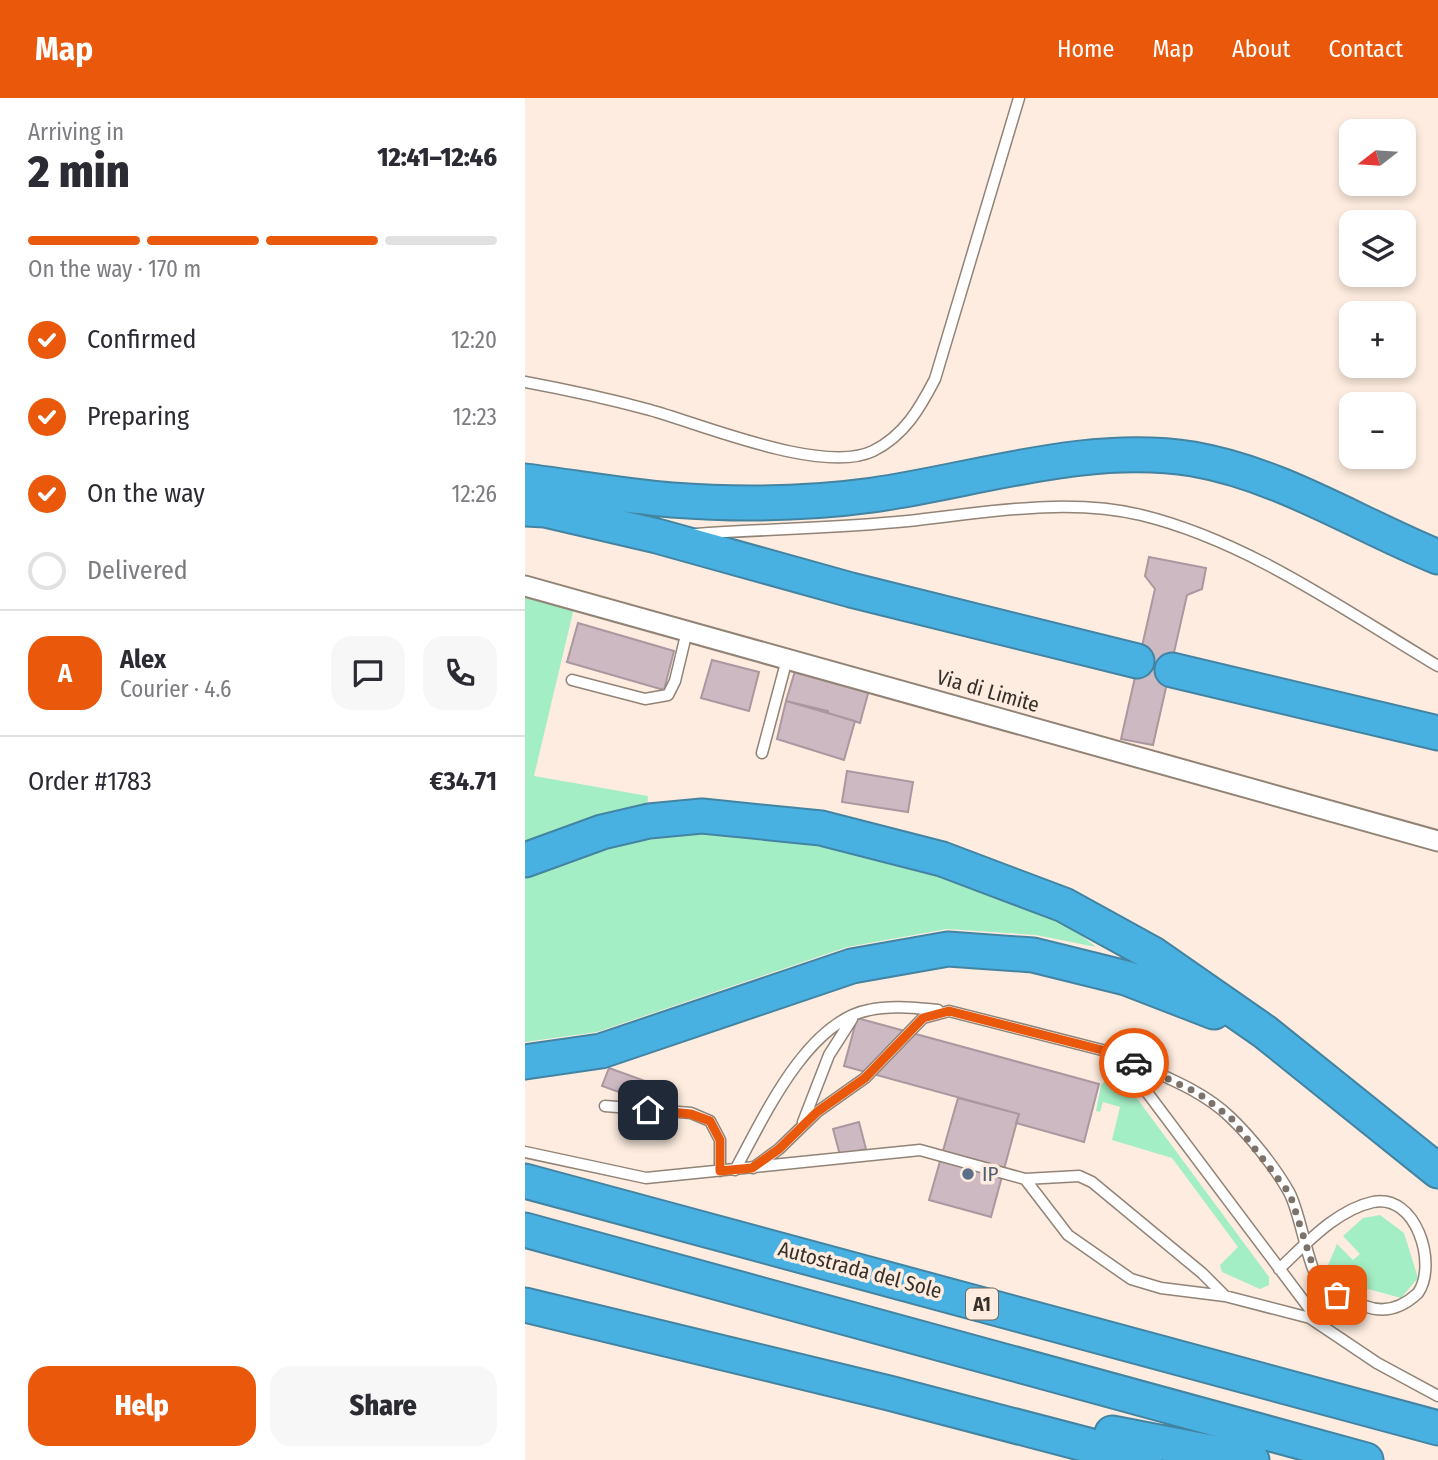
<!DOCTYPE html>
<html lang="en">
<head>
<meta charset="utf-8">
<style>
  :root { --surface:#fff; --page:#f7f7f7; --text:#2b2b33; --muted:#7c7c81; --line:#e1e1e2; --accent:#ea580c }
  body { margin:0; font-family:"Fira Sans Condensed",sans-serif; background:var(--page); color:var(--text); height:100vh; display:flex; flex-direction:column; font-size:26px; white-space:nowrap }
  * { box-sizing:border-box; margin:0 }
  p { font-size:23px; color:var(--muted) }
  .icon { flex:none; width:38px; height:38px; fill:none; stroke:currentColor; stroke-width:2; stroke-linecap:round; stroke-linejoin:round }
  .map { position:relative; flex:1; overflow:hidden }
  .side { display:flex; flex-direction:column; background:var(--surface); width:525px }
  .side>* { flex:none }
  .needle { width:46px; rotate:253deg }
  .tools { position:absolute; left:814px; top:21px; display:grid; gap:14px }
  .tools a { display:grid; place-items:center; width:77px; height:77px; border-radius:14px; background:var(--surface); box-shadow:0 4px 10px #0003; font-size:35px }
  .pin { position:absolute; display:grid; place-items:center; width:60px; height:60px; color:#fff; margin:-30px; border-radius:14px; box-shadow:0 4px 10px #0006 }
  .courier { position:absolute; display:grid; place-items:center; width:70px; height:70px; margin:-35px; border:5px solid #ea580c; border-radius:50%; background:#fff; color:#222; box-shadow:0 2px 9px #0007 }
  .headline em { font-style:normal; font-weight:800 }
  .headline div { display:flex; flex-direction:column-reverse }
  .headline { display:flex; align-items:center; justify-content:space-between; height:119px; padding:0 28px }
  h1 { font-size:46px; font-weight:800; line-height:52px }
  .bar { display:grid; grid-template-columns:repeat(4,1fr); gap:10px 7px; align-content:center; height:84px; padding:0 28px }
  .bar i { height:9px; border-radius:5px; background:var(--line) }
  .bar .on { background:var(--accent) }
  .bar p { grid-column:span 4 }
  .line { display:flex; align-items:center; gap:18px; padding:0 28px; border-top:2px solid var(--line) }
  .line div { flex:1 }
  .round { display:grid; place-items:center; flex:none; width:74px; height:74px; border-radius:21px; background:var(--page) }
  ol { padding:0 28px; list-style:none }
  li { display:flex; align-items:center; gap:21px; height:77px }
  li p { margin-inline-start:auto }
  li .icon { padding:7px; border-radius:50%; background:var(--accent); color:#fff; stroke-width:4 }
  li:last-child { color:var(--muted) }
  li i { width:38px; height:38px; border:4px solid var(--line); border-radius:50% }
  .action { display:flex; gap:14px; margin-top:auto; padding:14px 28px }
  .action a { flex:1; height:80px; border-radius:21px; background:var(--accent); color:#fff; font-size:28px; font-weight:800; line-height:80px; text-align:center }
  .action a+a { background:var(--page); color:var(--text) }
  header { display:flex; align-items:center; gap:42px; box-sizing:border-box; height:98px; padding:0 35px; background:var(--accent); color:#fff }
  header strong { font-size:33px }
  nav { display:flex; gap:38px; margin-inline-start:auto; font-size:24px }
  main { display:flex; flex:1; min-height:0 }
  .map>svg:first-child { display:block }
  .green { fill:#a4eec5 }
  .building { fill:#cdb9c2; stroke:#aa97a0; stroke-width:2 }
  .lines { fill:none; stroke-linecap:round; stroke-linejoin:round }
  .lane-casing { stroke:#928377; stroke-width:13 }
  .street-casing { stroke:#928377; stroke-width:23 }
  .highway-casing { stroke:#4284a2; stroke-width:37 }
  .lane { stroke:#fff; stroke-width:10 }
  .street { stroke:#fff; stroke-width:19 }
  .highway { stroke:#49b1e2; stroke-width:33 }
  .done { stroke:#7c726a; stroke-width:7; stroke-dasharray:0 12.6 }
  .route { stroke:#ea580c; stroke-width:9 }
  .service-dot { fill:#5c6f8a; stroke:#fdecdf; stroke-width:2.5 }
  .labels { text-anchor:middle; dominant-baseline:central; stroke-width:7; stroke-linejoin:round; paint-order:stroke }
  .shield { fill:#fdecdf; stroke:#726861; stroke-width:2 }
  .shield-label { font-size:19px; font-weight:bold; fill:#36302b }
  .street-label { font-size:21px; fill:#36302b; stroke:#fdecdf }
  .service-label { font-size:21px; fill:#4e5e75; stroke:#fdecdf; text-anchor:start }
</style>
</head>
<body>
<header>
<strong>Map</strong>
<nav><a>Home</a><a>Map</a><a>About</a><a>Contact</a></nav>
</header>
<main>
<section class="side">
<div class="headline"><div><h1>2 min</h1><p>Arriving in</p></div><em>12:41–12:46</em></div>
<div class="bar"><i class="on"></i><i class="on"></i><i class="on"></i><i></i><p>On the way · 170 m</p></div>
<ol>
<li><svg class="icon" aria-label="check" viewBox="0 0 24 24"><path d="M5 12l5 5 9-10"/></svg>Confirmed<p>12:20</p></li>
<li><svg class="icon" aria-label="check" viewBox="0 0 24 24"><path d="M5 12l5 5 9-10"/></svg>Preparing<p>12:23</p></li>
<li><svg class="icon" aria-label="check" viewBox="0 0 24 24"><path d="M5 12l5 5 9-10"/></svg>On the way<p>12:26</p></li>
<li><i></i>Delivered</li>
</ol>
<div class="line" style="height:126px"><b class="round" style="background:var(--accent);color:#fff">A</b><div><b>Alex</b><p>Courier · 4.6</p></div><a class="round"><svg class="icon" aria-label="chat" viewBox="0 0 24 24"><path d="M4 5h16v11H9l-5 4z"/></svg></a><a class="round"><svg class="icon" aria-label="phone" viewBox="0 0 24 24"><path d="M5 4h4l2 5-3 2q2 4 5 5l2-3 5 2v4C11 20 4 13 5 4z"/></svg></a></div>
<div class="line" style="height:91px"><div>Order #1783</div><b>€34.71</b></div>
<div class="action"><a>Help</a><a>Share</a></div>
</section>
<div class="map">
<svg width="913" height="1362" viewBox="0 0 913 1362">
  <rect width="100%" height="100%" fill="#fdecdf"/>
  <path class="green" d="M0,497l49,13 -40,168 114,20 -1,11 -55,11 -67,24z
    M175,735l64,1 112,19 177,60 43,34 -60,-12 -89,-6 -100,18 -250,85 -72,10v-167l79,-30z
    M591,972l153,207v8l-9,4 -38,-17 -2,-7 18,-18 -66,-89 -60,-18 8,-33 -17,-5 -3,10 -4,-1 5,-26z
    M855,1117l24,18 14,45 -17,20 -66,-18 -9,-10 11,-26 16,16 7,-6 -17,-18 20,-18z"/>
  <path class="building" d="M624,459l57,11 -4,21 -15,6 -34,150 -32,-6 34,-150 -10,-13z
    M53,525l96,28 -10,39 -97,-28z
    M187,562l47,12 -10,39 -48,-13z
    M270,573l74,19 -9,33 -32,-10v-2l-42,-10z
    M261,603l69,20 -11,39 -67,-21z
    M322,673l66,11 -5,30 -66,-10z
    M332,920l242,66 -15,58 -68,-19 3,-9 -175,-48z
    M84,970l50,18 -7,18 -50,-18z
    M433,1000l61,16 -28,103 -62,-17z
    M334,1024l7,27 -26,6 -7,-26z"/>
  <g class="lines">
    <defs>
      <path id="lane" d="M0,284c43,8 84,17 125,28 54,15 173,65 223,41 31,-15 47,-43 62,-72l84,-281
        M171,436c71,-5 142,-6 212,-13 75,-8 158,-24 233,-6 107,26 203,95 297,151
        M47,582l73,19 23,-4 7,-14 12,-50
        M237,655l25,-94
        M599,960c36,17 77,31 106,59 21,20 45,50 59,75 12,21 19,81 34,94 12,10 28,15 42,20 20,8 38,1 53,-13 20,-29 -2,-100 -45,-91 -37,8 -67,42 -94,67
        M80,1008l86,7 19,8 10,19v31
        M278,1024l26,-67 23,-36
        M0,1054l121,26 274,-28 105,29 43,56 63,44 30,9 64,8 85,22 67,45 61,33
        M228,1070l26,-19 38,-37 48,-34 58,-60 26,-7 161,41 12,7 196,261
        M210,1072c28,-51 71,-148 134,-160 23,-5 46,-2 69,0
        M500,1081l54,-3 13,6 110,91 23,23"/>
      <path id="street" d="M0,488l913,255"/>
      <path id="highway" d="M0,383c49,6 98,15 147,19 67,5 135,4 201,-5 104,-15 214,-53 320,-36 87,15 164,65 245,98
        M0,411l20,1 112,26 194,54 286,71
        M647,572l266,63
        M0,762l77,-28 47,-11 53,-5 119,12 121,31 122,46 89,49 112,78 173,139
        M0,964l76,-11 251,-85 96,-17 85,6 93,23 88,34
        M0,1083l913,247
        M0,1132l841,230
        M0,1207l364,88 256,67
        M587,1335l140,27"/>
    </defs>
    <use href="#lane" class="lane-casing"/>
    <use href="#street" class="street-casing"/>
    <use href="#highway" class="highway-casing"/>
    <use href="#lane" class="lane"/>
    <use href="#street" class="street"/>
    <use href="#highway" class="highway"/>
  </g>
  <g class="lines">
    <path class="done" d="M609,965l64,30 33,25 59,76 27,85 20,16"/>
    <path class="route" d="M123,1012l43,4 19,7 10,19v31l32,-3 27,-19 38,-37 48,-34 58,-60 26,-7 161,41 24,11"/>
  </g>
  <circle class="service-dot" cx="443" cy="1076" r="7"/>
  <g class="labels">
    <rect class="shield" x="441" y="1190.5" width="32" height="31" rx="5"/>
    <g class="shield-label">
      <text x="457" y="1206">A1</text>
    </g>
    <g class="street-label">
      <text transform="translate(463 593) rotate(16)">Via di Limite</text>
      <text transform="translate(335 1172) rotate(15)">Autostrada del Sole</text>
    </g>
    <g class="service-label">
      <text x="457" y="1076">IP</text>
    </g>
  </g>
</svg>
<div class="tools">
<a><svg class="needle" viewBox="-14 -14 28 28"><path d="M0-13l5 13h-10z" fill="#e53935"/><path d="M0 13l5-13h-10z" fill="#7c7c81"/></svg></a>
<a><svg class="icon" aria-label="layers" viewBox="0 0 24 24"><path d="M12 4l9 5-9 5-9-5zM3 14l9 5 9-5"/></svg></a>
<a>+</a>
<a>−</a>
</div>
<div class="pin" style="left:812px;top:1197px;background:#ea580c"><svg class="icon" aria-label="bag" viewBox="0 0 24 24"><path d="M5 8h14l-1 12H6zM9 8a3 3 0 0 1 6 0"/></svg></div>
<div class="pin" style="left:123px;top:1012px;background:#1f2937"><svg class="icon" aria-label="home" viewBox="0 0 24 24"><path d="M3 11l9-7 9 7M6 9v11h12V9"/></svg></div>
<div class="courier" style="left:609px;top:965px"><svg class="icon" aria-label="car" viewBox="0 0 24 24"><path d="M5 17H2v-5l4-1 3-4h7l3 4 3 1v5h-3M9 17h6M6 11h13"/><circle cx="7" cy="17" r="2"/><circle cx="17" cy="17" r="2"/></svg></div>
</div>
</main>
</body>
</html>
